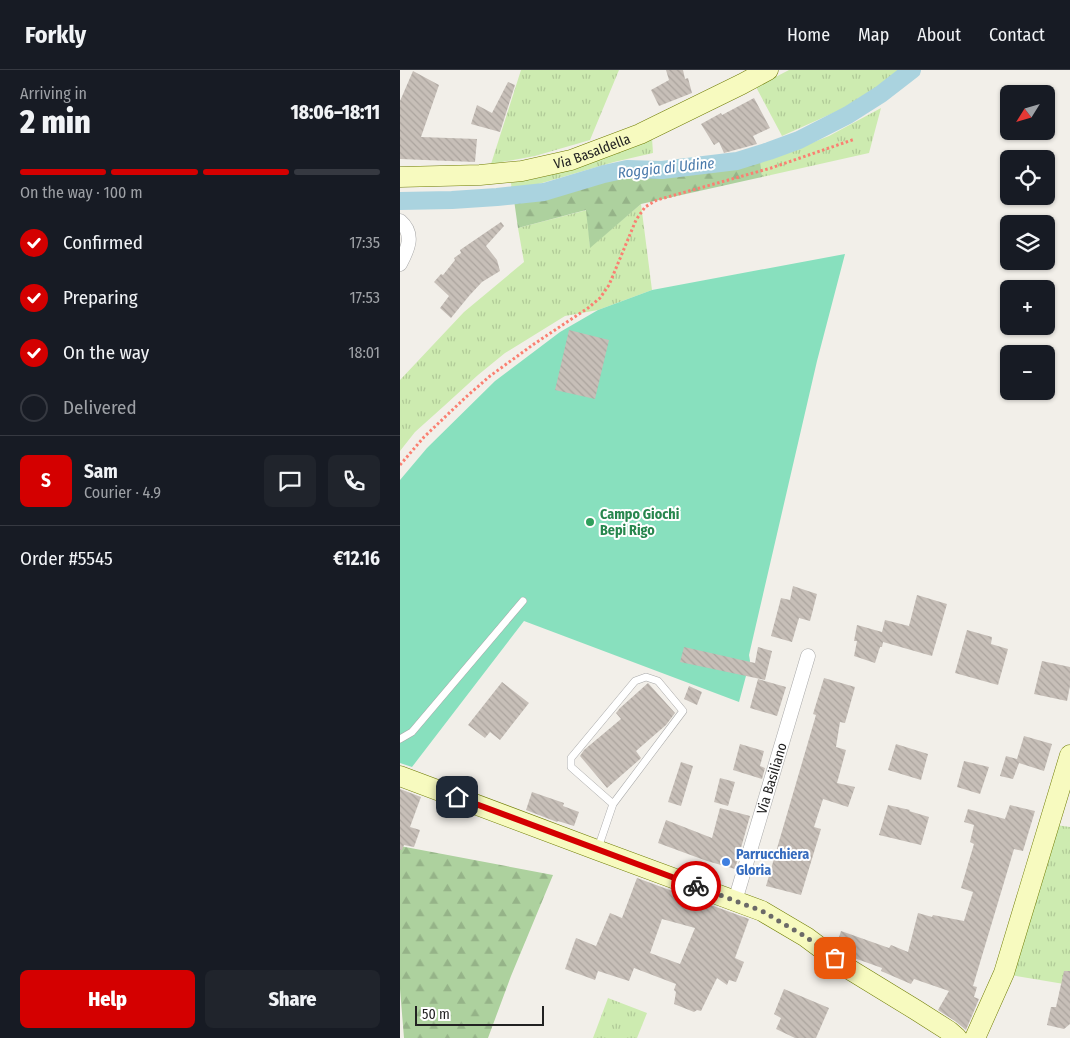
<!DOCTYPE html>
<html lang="en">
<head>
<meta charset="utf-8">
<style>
  :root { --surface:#171b24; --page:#20242c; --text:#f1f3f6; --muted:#9ea1a6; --line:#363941; --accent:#d40000 }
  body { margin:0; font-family:"Fira Sans Condensed",sans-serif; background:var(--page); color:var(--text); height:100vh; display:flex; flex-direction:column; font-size:19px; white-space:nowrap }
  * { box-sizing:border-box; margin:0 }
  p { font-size:16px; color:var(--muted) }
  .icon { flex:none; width:28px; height:28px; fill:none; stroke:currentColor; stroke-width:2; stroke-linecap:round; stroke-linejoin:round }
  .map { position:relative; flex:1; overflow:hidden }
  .panel { display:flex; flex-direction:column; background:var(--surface); width:400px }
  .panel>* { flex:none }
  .needle { width:32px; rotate:233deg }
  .fabs { position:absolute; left:600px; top:15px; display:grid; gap:10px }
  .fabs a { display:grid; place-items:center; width:55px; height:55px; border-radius:8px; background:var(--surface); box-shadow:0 1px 4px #0004; font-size:25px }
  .scale { position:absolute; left:15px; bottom:12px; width:129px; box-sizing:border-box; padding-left:5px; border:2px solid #222; border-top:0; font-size:14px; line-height:18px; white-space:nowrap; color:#222; -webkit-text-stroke:4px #fff; paint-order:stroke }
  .pin { position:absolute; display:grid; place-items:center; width:42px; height:42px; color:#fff; margin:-21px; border-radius:10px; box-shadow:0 2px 8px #0006 }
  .courier { position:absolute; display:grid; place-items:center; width:50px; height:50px; margin:-25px; border:4px solid #d40000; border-radius:50%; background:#fff; color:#222; box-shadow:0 1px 6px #0007 }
  .head em { font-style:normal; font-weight:800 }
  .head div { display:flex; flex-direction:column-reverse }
  .head { display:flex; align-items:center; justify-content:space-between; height:85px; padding:0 20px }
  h1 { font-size:32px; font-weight:800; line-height:38px }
  .bar { display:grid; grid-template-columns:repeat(4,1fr); gap:8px 5px; align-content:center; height:60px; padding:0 20px }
  .bar i { height:6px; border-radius:4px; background:var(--line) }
  .bar .on { background:var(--accent) }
  .bar p { grid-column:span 4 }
  .line { display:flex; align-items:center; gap:12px; padding:0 20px; border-top:1px solid var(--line) }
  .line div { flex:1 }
  .round { display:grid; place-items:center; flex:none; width:52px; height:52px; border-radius:8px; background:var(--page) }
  ol { padding:0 20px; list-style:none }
  li { display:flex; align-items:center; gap:15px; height:55px }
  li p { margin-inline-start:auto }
  li .icon { padding:5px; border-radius:50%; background:var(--accent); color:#fff; stroke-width:4 }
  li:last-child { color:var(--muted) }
  li i { width:28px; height:28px; border:2px solid var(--line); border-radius:50% }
  .cta { display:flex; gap:10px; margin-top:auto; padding:10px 20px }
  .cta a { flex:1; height:58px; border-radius:8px; background:var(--accent); color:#fff; font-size:20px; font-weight:800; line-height:58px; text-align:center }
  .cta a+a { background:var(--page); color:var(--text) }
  header { display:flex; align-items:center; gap:30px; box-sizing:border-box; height:70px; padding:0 25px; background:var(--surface); border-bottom:1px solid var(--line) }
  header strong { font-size:24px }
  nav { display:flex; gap:28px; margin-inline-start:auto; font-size:18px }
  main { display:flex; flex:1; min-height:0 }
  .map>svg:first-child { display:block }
  .grass { fill:url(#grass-tufts) }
  .forest { fill:url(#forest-firs) }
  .pitch { fill:#88e0be }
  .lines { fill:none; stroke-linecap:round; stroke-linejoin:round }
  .canal { stroke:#aad3df; stroke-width:18 }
  .building { fill:url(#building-back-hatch); fill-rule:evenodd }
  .lane-casing { stroke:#a9a9a9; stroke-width:8 }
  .street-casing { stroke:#a9a9a9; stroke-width:15 }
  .secondary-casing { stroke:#707d05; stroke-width:21 }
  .path { stroke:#fa8072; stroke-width:3; stroke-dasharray:2.5 2.5; stroke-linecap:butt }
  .lane { stroke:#fff; stroke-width:7 }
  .street { stroke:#fff; stroke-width:14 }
  .secondary { stroke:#f7fabf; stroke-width:20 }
  .done { stroke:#6b6a68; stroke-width:5; stroke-dasharray:0 9 }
  .route { stroke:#d40000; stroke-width:6 }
  .leisure-dot { fill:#2e9e5b; stroke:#fff; stroke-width:2 }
  .shop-dot { fill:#3f7fe0; stroke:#fff; stroke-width:2 }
  .labels { text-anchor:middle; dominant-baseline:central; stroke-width:4; stroke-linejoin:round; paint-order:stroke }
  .street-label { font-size:14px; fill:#222; stroke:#fff }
  .leisure-label { font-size:14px; font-weight:bold; fill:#27864d; stroke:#fff; text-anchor:start }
  .shop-label { font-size:14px; font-weight:bold; fill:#366cbe; stroke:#fff; text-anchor:start }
  .water-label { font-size:15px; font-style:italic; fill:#4a7aab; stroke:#fff }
</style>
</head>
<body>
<header>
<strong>Forkly</strong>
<nav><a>Home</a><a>Map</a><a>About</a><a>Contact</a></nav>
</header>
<main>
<section class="panel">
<div class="head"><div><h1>2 min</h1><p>Arriving in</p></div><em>18:06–18:11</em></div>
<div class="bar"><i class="on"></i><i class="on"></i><i class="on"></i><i></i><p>On the way · 100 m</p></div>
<ol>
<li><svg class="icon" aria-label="check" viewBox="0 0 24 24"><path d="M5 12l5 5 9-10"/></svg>Confirmed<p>17:35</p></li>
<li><svg class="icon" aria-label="check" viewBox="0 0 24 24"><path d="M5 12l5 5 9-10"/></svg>Preparing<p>17:53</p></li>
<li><svg class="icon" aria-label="check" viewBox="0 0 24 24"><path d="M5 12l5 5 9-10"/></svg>On the way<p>18:01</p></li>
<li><i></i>Delivered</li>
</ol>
<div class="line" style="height:90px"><b class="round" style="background:var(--accent);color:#fff">S</b><div><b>Sam</b><p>Courier · 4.9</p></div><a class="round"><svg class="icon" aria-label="chat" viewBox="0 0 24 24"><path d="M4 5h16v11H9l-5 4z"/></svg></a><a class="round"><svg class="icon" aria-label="phone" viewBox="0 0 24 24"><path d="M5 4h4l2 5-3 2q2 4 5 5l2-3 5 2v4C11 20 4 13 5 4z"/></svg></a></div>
<div class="line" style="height:65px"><div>Order #5545</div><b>€12.16</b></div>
<div class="cta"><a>Help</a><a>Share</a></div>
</section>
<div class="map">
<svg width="670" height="968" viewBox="0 0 670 968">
  <defs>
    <pattern id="grass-tufts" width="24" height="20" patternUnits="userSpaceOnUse" patternTransform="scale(1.25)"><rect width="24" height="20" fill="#cdebb0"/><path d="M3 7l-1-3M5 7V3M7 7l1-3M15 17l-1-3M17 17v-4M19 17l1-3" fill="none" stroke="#b0c997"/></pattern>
    <pattern id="forest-firs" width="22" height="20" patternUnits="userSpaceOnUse" patternTransform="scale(1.25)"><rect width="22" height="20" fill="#add19e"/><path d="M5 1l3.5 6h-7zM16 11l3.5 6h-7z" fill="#95b388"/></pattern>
    <pattern id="building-back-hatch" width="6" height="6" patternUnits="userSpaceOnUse" patternTransform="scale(1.25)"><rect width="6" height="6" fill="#c7bfb8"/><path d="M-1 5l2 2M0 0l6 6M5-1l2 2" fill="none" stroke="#aba49e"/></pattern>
  </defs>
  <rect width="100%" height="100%" fill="#f2efe9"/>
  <path class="grass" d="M121,0h98l-29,70 -55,16 -44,8z
    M389,0h113l-23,18 -37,21 -60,27 -26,-49z
    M481,38l-12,45 -107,24 -2,-18 41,-12 28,-11z
    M252,68l1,15 -39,9 -72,21 -30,8 -1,-8 32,-6 33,-10z
    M241,134l11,86 -54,20 -33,6 -60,37 -27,22 -34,31 -29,26 -15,19v-71l64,-68 60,-50 -6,-34 69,-18 3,37z
    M656,755l14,2v158l-60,-10z
    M208,928l39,15 -10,25h-44z"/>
  <path class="forest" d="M360,89l2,18 -121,27 -51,44 -4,-38 -68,18 -4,-28 29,-2 87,-24 33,1 68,-9z
    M0,776l153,29 -42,101 -23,62h-84l-4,-49z"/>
  <path class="pitch" d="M445,184l-28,107 -68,294 1,6 -11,41 -215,-81 -112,146 -12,-4v-283l27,-32 68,-67 65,-49 38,-22 54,-20z"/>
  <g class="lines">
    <path class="canal" d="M0,131l52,-1 45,-3 47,-5 60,-18 23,-5 35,1 75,-9 32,-10 30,-11 49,-25 33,-21 31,-24"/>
  </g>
  <path class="building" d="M266,0h17l2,9 3,-1 4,15 -33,13 -8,-16 18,-10z
    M13,1l26,14 -18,52 56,2 -2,23 -75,-3v-58z
    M108,12l7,3 -15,47 -29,-8 6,-19 15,8z
    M354,28l16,30 -17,8 4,8 -33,9 -5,-11 -5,3 -13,-21 20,-11 1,2z
    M101,152l3,4 -18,20 11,14 3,11 -18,11 -13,14 -18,22 -11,-10 9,-12 -15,-14 7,-8 2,1 12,-15 -1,-2 7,-5 -1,-3z
    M169,260l40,10 -14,59 -40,-9z
    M393,516l24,8 -7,27 -11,-3 -7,24 -21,-6 10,-38 9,2z
    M517,525l30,9 -15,52 -49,-14 -1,5h-2l-5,16 -21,-7 3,-15h-3l3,-16 25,7 3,-12 24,6z
    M567,560l25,7 -1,7 17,5 -10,36 -43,-12z
    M284,577l71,16 3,-16 14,4 -7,29 -85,-18z
    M642,591l28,6v19l-3,15 -33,-7z
    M424,608l31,9 -10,36 -5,-1 -4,25 10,3 -9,33 18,4 -7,20 -25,-8 -9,28 7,2 -20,66 -35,-9 50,-171 -3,-1z
    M358,609l28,8 -9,29 -27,-8z
    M102,612l27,21 -29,37 -10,-8 -5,6 -17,-13z
    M248,613l27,30 -9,12 -30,26 5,7 -2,2 -32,28 -27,-32 4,-6 37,-31 -5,-6 4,-5z
    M289,616l13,6 -5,13 -13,-6z
    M624,666l28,8 -8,27 -25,-8 -6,16 -13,-3 6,-20 11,3z
    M340,674l24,7 -4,15 5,2 -3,11 -29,-9z
    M496,674l32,10 -7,26 -33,-10z
    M564,691l25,6 -9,27 -23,-7z
    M281,692l12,4 -12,40 -13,-4z
    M320,708l15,4 -7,24 -14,-4z
    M0,719l21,8 -11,30 10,3 -6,17 -10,-2 -2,5h-2z
    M132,722l32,11 -1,3 16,6 -5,14 -16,-5 -1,1 -31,-12z
    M488,735l22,5 -1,1 20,6 -8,28 -42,-10z
    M610,735l25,6 -12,40 -9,-2 -41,137 4,1 -3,10 5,2 -13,31 -11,-9 -17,-11 11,-19 -35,-12 -3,5 -30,-13 1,-3 -28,-10 -12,-9 1,-3 -6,-3 4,-12 48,17 2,-3 17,7 10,-39 14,4 1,-2 31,6 9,-29 -12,-4 13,-44 -4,-2 4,-17 -10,-3 4,-13 37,10z
    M320,738l30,8 -15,53 -28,-8 -49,-18 8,-23 46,18z
    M237,808l112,41 -14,39 9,4 -8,20 -7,-2 -2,5 -10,-7 -16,33 -4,-1 -3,2 -20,-8 2,-12 -2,-2 2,-6 -42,-16 -5,13 -31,-10 -3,9 -30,-11 11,-31 20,8 14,-33 12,5zM262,849l33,9 -15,36 -30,-11z
    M664,901h6v53l-6,5 -17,-4 4,-18h5z
    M384,919l45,19 -13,30h-21l-19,-9 5,-11 -7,-4z"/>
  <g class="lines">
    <defs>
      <path id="lane" d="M0,669l12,-7 111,-131
        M198,778l15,-44 70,-93 -25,-30 -12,-4 -11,4 -64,77v9l42,37"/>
      <g id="street">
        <path d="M0,151c15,13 8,28 0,43"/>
        <path id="s1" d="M335,831l73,-245"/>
      </g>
      <g id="secondary">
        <path id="s2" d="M0,107l80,-2 42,-4 49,-11 69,-26 102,-50 26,-14"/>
        <path d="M0,706l197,74 165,61 44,26 43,32 67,41 33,21 8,7"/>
        <path d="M575,968l29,-65 66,-218"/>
      </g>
    </defs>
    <use href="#lane" class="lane-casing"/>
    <use href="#street" class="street-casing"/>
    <use href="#secondary" class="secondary-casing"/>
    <path class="path" d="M0,395l24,-28 42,-40 24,-21 44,-32 54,-36 12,-10 9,-13 27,-65 9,-13 12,-7 114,-32 84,-29"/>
    <use href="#lane" class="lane"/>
    <use href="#street" class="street"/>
    <use href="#secondary" class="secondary"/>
  </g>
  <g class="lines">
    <path class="done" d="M296,816l66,25 44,26 29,21"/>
    <path class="route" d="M57,727l239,89"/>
  </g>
  <circle class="leisure-dot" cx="190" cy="452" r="5"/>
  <circle class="shop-dot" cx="326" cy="792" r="5"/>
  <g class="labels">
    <g class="street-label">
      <text stroke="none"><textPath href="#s2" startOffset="195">Via Basaldella</textPath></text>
      <text stroke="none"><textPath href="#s1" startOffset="128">Via Basiliano</textPath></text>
    </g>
    <g class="leisure-label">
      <text x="200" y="444">Campo Giochi<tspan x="200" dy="16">Bepi Rigo</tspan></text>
    </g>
    <g class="shop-label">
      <text x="336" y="784">Parrucchiera<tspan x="336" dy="16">Gloria</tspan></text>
    </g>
    <g class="water-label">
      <text transform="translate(266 98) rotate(-6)">Roggia di Udine</text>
    </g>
  </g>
</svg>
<div class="fabs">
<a><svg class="needle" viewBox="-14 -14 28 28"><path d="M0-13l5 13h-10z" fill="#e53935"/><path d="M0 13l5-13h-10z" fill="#9ea1a6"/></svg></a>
<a><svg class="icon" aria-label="locate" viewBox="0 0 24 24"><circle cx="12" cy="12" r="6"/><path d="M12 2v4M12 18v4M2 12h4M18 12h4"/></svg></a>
<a><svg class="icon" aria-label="layers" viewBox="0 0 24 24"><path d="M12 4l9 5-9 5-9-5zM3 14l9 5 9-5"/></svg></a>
<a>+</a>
<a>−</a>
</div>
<div class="scale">50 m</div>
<div class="pin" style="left:435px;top:888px;background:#ea580c"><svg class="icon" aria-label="bag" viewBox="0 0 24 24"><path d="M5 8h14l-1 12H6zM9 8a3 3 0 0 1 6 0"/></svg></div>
<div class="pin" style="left:57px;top:727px;background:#1f2937"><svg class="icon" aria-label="home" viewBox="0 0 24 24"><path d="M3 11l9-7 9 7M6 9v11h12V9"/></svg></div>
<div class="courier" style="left:296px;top:816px"><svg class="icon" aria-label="bike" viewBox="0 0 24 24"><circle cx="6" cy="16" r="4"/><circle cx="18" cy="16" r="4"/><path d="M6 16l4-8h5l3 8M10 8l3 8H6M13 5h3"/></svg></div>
</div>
</main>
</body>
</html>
